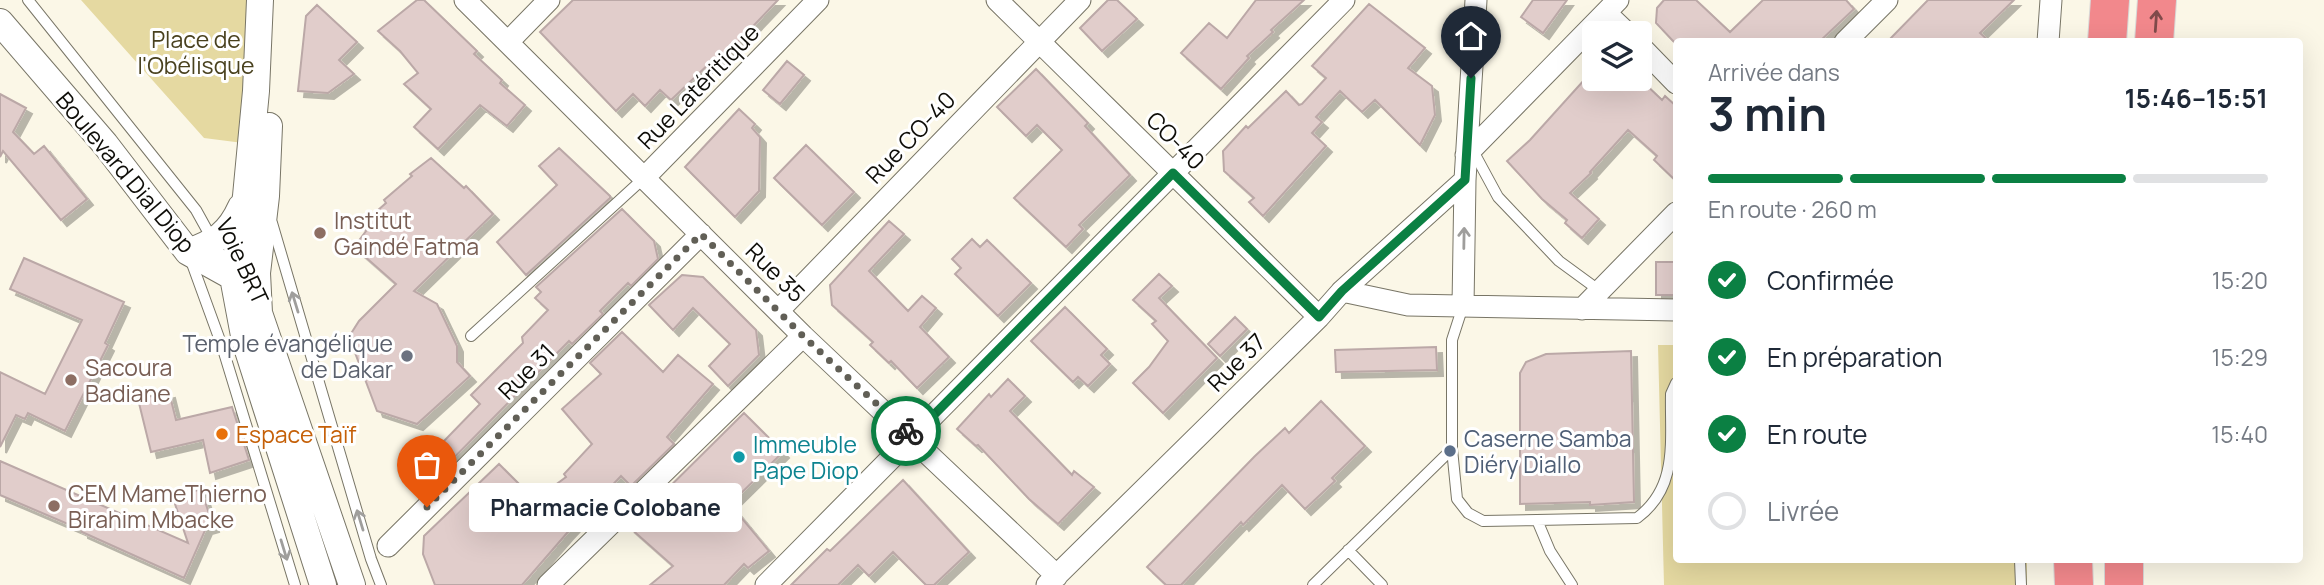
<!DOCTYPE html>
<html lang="fr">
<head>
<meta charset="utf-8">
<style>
  :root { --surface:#fff; --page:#f6f6f7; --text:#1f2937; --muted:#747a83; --line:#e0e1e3; --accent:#0b8043 }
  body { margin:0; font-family:Manrope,sans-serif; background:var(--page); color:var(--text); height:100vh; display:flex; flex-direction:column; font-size:26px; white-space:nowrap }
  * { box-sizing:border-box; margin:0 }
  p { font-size:23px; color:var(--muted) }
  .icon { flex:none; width:38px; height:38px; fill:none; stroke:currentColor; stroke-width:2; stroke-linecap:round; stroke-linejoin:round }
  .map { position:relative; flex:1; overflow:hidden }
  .side { position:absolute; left:1673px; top:38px; width:630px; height:525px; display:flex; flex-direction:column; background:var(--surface); border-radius:7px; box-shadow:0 7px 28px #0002 }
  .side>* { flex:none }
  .controls { position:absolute; left:1582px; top:21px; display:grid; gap:14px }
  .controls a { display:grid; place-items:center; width:70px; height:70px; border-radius:7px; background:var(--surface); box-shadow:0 7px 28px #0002; font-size:35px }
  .pin { position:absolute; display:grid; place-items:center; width:60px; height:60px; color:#fff; margin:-72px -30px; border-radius:50% 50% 50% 0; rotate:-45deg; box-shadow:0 0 7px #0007 }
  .pin .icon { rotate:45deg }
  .courier { position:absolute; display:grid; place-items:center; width:70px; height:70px; margin:-35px; border:5px solid #0b8043; border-radius:50%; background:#fff; color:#222; box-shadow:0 2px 9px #0007 }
  .bubble { position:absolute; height:49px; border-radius:7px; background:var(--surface); box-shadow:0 7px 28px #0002; font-size:23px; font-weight:700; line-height:49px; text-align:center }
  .summary em { font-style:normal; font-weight:700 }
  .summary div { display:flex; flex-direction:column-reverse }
  .summary { display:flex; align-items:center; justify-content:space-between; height:119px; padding:0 35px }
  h1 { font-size:46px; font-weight:700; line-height:52px }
  .bar { display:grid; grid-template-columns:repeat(4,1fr); gap:10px 7px; align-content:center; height:84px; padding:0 35px }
  .bar i { height:9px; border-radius:5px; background:var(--line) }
  .bar .selected { background:var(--accent) }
  .bar p { grid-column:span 4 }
  ol { padding:0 35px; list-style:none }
  li { display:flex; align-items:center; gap:21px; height:77px }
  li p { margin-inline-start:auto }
  li .icon { padding:7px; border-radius:50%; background:var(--accent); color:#fff; stroke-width:4 }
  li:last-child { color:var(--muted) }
  li i { width:38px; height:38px; border:4px solid var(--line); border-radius:50% }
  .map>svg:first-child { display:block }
  .green { fill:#e5d9a1 }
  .building { fill:#e1cdcb; stroke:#bba8a7; stroke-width:2; filter:url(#shadow) }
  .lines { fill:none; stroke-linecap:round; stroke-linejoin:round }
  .service-casing { stroke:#787566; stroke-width:12 }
  .minor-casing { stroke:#787566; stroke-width:23 }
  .tertiary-casing { stroke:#787566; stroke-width:28 }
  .motorway-casing { stroke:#d8d8d7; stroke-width:40 }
  .service { stroke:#fff; stroke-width:10 }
  .minor { stroke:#fff; stroke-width:21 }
  .tertiary { stroke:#fff; stroke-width:26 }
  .motorway { stroke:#f2888c; stroke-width:38 }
  .oneway { stroke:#804a4a }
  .oneway2 { stroke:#9f9e9c }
  .done { stroke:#615f56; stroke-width:7; stroke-dasharray:0 12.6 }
  .route { stroke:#0b8043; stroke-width:9 }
  .education-dot { fill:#8d6e63; stroke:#fff; stroke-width:2.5 }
  .worship-dot { fill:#6b7280; stroke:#fff; stroke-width:2.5 }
  .food-dot { fill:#e8710a; stroke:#fff; stroke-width:2.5 }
  .service-dot { fill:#5c6f8a; stroke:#fff; stroke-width:2.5 }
  .culture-dot { fill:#0f9aa8; stroke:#fff; stroke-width:2.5 }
  .labels { text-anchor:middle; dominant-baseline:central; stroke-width:6; stroke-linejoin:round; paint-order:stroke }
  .park-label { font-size:23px; fill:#49411e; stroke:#fff }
  .street-label { font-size:23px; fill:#0e0d08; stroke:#fff }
  .education-label { font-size:23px; fill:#785e54; stroke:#fff; text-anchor:start }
  .worship-label { font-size:23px; fill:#5b616d; stroke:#fff; text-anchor:end }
  .food-label { font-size:23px; fill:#c56008; stroke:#fff; text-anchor:start }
  .service-label { font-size:23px; fill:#4e5e75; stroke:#fff; text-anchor:start }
  .culture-label { font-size:23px; fill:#0d838f; stroke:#fff; text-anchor:start }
</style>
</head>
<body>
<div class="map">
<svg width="2324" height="585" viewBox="0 0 2324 585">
  <defs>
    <filter id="shadow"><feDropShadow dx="6" dy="6" stdDeviation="0" flood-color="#0004"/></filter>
  </defs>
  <rect width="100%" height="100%" fill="#fbf7e7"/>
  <path class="green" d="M81,0h169l-7,143 -39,-5z
    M1658,345h18v215h351v25h-363z"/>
  <path class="building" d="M417,0h7l53,51 -3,3 28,26 -2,3 25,22 -18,21 -27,-21 -42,44 -24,-22 17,-18 -27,-25 14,-11 -18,-22 -22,-20z
    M573,0h205l-60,63 -4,-4 -43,41 -11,-10 -15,16 -12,-12 -17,17 -76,-79z
    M1108,0h9l20,19 -35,32 -22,-23z
    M1256,0h48l-33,30 2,2 -26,24 2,2 -28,31 -40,-36 28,-30 18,15z
    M1533,0h34l-24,33 -22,-16z
    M1664,0h32l34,32 33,-32h83l8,9 -35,33h-145l-18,-19 1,-15z
    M1928,0h86l-34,33 10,9h-103z
    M1369,4l56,44 -17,20 24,18 3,29 -15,30 -45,-45 -13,12 -22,-21 -24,26 6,5 -10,11 14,13 -63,70 -14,-14 5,-4 -30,-27 -1,-20 23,-25 2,2 38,-37 13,14 3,-1 24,-26 -14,-12z
    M317,5l40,37 -18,18 15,14 -26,19 -30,-2 8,-75z
    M787,61l17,14 -24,29 -17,-14z
    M1036,69l52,54 -3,3 45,49 -51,50 4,4 -17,18 -52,-49 48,-48 -25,-25 -11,11 -29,-29z
    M1585,79h55l22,21 3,-4 11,10v75l-22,-21 3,-4 -29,-26 -38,42 1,1 -21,20 29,26 -17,19 -17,-15 2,-3 -25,-21 -35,-38 23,-21z
    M0,94l26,14 -13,24 21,22 10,-8 43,53 -26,21 -58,-69 -3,6z
    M739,109l16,15 -3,4 8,9 -1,54 -24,26 -50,-50z
    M806,145l48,47 -32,33 -48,-47z
    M559,148l51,48v2l-84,77 -29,-33 60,-57 -18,-19z
    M431,158l33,30 2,-2 27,28 -79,77 23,13 20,42v16l13,14 -53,48 -40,-13 -23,-61 -2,-18 7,-11 37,-37 -42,-37 12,-16 -5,-6 25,-22 -2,-3 28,-24 -2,-2z
    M622,209l32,32 4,18 -27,27 -3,-3 -28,28 3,3 -31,30 -3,-3 -147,149 -13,-13 71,-73 -9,-9 52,-52 -1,-6 26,-27 -13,-12 6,-6 -5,-5z
    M889,221l15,13 -35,37 39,40 14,-15 14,12 -16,19 29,30 -32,31 -26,-27 -2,2 -19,-18 3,-3 -41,-37 -2,-20z
    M972,239l8,8 7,-7 44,43 -33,33 -43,-42 6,-6 -9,-9z
    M24,258l100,44 -19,41 3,2 -43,86 -37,-18 -3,6 -9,-4 -16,32v-75l45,22 37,-74 -72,-31z
    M1656,262h20v33h-20z
    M1159,274l13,12 -13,12 58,60 -54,55 -30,-30 16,-16 19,-26 -16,-17 4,-3 -23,-21z
    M682,275l21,2 53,53 3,25 -31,31 -19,-20 21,-22 -37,-36 -20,22 -24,-25z
    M1065,307l42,42 -6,6 9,9 -22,22 -10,-9 -5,5 -42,-41z
    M1235,317l12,12 -27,27 -12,-12z
    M622,332l41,40 15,-17 35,29 -46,53 7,7 -43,42 -10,-10 -54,57 -45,52h-87l-12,-31 1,-18 75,-72 36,36 31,-23 -2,-3 28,-30 -30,-35 39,-35 -11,-11z
    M1436,347l1,23 -101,2 -1,-22z
    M1631,351l3,151 -44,3v-3l-70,2v-131l6,-11 20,-8z
    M1008,379l17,17 -15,15 62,64 2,-4 20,16 -36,37 -29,-25 -51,-54 -2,1 -19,-17 32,-35 2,3z
    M169,392l7,28 56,-13 17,53 -39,13 -7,-33 -52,12 -13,-53z
    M1321,401l44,45 -33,32 3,3 -30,28 -23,-24 -39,40 -2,-3 -60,63h-15l-19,-18 108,-111 30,-28 4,5z
    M744,413l39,39 -53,52 39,47 -21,17 -4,-4 -20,21h-74l23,-19 -44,-39z
    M0,461l188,82 -15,-45 28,-9 12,37 -7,2 -22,50 -102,-46v-2l-82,-35z
    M903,480l66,72 -35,33h-8l-33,-33 -24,24 -11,-11 -20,20h-47l36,-36 3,2z"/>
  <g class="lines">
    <defs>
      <path id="service" d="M28,0l168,210 31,56
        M1472,149l26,48 61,64 41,30
        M272,223l99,336 10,26
        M190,258l32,88 73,239
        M1463,306l-11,34v109l5,50 11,14 15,8 154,-3c42,-31 33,-78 34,-124l5,-11
        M471,336l173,-158
        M1537,520l13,31 22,34
        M1348,550l34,35
        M2020,560l1,25
        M1313,585l139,-136"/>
      <path id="minor" d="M465,0l338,336 254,240
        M997,0l322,317
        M1606,13l21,20
        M508,42l41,-42
        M1845,42l42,-42
        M2048,42l3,-42
        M1640,46l36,37
        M1466,155l152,-155
        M644,178l174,-178
        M1342,291l66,14 268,5
        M1463,306l2,-126 11,-180
        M1582,309l94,-96
        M778,311l302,-311
        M388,546l313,-312
        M548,585l255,-249
        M766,585l578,-585
        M1047,585l272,-268 23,-26 123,-111"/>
      <path id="tertiary" d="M260,0l-4,91 -10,105 -13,81 12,64 78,244
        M0,22l105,122 83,108 45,25 16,20 10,16 93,272
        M188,252c27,-10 41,-18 53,-45
        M259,313l-2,-40 9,-77 3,-70"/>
      <path id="motorway" d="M2107,42l3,-42
        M2154,42l3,-42
        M2073,560l1,25
        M2124,560v25"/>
    </defs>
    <use href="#service" class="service-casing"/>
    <use href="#minor" class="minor-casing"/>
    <use href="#tertiary" class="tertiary-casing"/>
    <use href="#motorway" class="motorway-casing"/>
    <use href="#service" class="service"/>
    <use href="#minor" class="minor"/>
    <use href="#tertiary" class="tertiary"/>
    <use href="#motorway" class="motorway"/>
  </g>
  <defs><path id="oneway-shaft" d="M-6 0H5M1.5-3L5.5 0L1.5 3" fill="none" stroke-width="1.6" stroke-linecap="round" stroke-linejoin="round" transform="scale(1.75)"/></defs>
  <use class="oneway" href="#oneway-shaft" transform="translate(2156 21) rotate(-86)"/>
  <g class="oneway2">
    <use href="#oneway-shaft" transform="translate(1464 238) rotate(-89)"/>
    <use href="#oneway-shaft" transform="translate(295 302) rotate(-107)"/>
    <use href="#oneway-shaft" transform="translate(360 520) rotate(-107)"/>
    <use href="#oneway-shaft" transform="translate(284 550) rotate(73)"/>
  </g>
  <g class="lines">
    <path class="done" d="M427,507l274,-273 102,102 103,95"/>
    <path class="route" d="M906,431l6,6 261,-264 146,144 23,-26 123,-111 6,-102"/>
  </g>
  <g class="education-dot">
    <circle cx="320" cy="233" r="7"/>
    <circle cx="71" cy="380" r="7"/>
    <circle cx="54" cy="506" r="7"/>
  </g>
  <circle class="worship-dot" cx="407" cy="356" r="7"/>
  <circle class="food-dot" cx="222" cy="434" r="7"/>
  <circle class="service-dot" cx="1450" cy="451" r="7"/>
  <circle class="culture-dot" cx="739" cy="457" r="7"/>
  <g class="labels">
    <g class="park-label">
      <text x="196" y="39">Place de<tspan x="196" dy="26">l'Obélisque</tspan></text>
    </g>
    <g class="street-label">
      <text transform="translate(698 86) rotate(-46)">Rue Latéritique</text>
      <text transform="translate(910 137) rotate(-46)">Rue CO-40</text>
      <text transform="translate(1176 140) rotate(45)">CO-40</text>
      <text transform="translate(126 172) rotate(50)">Boulevard Dial Diop</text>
      <text transform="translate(243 261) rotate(65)">Voie BRT</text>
      <text transform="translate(776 272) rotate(45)">Rue 35</text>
      <text transform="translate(1236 362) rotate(-45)">Rue 37</text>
      <text transform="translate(526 371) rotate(-45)">Rue 31</text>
    </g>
    <g class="education-label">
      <text x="334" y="220">Institut<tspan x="334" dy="26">Gaindé Fatma</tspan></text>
      <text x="85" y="367">Sacoura<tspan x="85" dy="26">Badiane</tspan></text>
      <text x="68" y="493">CEM MameThierno<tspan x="68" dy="26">Birahim Mbacke</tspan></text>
    </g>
    <g class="worship-label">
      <text x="393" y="343">Temple évangélique<tspan x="393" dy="26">de Dakar</tspan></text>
    </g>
    <g class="food-label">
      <text x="236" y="434">Espace Taïf</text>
    </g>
    <g class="service-label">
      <text x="1464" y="438">Caserne Samba<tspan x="1464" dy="26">Diéry Diallo</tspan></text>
    </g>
    <g class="culture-label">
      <text x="753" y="444">Immeuble<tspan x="753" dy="26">Pape Diop</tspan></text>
    </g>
  </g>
</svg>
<div class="controls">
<a><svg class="icon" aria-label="layers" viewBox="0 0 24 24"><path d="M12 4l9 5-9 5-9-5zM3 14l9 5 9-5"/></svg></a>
</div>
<div class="pin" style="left:427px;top:507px;background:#ea580c"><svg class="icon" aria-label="bag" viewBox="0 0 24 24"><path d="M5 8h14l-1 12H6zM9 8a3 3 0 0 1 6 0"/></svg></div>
<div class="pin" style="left:1471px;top:78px;background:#1f2937"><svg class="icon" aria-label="home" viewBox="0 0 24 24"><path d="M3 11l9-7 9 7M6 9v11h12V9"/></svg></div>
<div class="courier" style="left:906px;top:431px"><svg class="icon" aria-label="bike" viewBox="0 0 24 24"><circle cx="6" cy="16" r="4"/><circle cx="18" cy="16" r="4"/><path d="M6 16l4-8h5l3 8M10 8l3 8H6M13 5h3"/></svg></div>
<div class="bubble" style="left:469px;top:483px;width:273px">Pharmacie Colobane</div>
<section class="side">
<div class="summary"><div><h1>3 min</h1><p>Arrivée dans</p></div><em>15:46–15:51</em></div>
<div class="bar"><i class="selected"></i><i class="selected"></i><i class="selected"></i><i></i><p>En route · 260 m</p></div>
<ol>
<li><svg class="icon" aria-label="check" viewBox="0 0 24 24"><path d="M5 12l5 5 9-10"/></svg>Confirmée<p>15:20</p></li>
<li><svg class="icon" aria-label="check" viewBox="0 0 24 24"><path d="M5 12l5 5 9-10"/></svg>En préparation<p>15:29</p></li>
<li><svg class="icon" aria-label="check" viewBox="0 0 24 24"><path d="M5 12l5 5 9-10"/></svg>En route<p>15:40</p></li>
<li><i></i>Livrée</li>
</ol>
</section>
</div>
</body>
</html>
